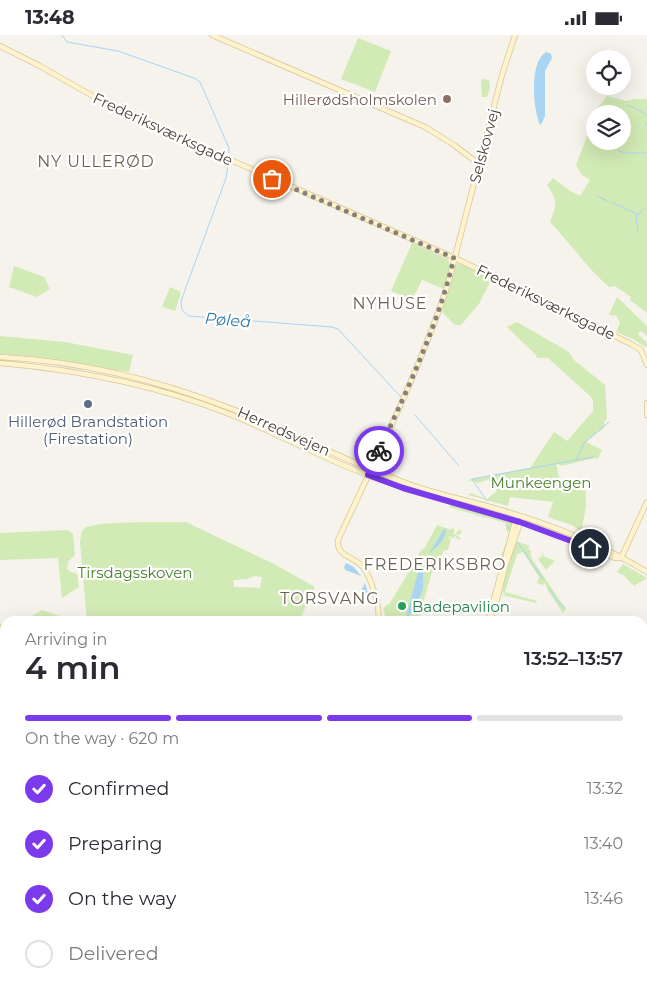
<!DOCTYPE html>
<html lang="en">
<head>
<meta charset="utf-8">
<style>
  :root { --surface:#fff; --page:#f7f7f7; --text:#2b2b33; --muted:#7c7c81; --line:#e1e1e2; --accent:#7c3aed }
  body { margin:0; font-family:Montserrat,sans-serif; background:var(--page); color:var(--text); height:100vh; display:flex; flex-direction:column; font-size:19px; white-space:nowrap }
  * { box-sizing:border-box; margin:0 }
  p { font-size:16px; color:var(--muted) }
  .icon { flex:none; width:28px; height:28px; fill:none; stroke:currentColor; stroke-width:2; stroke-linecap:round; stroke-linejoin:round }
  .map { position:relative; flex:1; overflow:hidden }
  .panel { position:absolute; left:0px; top:581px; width:648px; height:376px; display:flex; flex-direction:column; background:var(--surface); border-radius:15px 15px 0 0; box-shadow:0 5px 20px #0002 }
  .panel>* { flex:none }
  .fabs { position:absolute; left:586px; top:15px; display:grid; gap:10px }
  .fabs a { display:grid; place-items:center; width:45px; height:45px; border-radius:50%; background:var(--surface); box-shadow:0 5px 20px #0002; font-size:25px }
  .pin { position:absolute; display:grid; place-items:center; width:42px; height:42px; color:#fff; margin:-21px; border:2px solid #fff; border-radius:50%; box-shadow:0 1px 5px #0007 }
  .courier { position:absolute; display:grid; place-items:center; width:50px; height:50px; margin:-25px; border:4px solid #7c3aed; border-radius:50%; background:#fff; color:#222; box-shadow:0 1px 6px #0007 }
  .headline em { font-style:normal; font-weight:600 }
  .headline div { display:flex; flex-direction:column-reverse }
  .headline { display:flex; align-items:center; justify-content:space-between; height:85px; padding:0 25px }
  h1 { font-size:32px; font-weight:600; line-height:38px }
  .bar { display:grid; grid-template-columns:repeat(4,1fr); gap:8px 5px; align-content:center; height:60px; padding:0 25px }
  .bar i { height:6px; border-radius:4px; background:var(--line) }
  .bar .on { background:var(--accent) }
  .bar p { grid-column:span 4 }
  ol { padding:0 25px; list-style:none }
  li { display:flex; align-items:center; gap:15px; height:55px }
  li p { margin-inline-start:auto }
  li .icon { padding:5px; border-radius:50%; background:var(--accent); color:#fff; stroke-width:4 }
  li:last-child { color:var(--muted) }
  li i { width:28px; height:28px; border:2px solid var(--line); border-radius:50% }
  .status { display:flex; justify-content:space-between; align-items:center; height:35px; padding:0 25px; background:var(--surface); direction:ltr }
  .status svg { height:14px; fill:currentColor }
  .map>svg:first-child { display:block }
  .green { fill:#d2eab5; fill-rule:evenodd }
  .water { fill:#a9d4f2 }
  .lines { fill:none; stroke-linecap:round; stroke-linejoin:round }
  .stream { stroke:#a9d4f2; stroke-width:1 }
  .secondary-casing { stroke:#d6c79b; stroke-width:6 }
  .secondary { stroke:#fff3cd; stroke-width:4.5 }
  .done { stroke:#878178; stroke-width:5; stroke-dasharray:0 9 }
  .route { stroke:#7c3aed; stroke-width:6 }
  .education-dot { fill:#8d6e63; stroke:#fff; stroke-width:2 }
  .service-dot { fill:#5c6f8a; stroke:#fff; stroke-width:2 }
  .leisure-dot { fill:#2e9e5b; stroke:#fff; stroke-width:2 }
  .labels { text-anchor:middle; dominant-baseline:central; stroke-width:4.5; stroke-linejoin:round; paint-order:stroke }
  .education-label { font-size:15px; fill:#785e54; stroke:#fff; text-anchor:end }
  .street-label { font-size:15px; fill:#4b4439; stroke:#fff }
  .service-label { font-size:15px; fill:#4e5e75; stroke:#fff }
  .park-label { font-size:15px; fill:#4a7f2a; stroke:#fff }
  .leisure-label { font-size:15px; fill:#27864d; stroke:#fff; text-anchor:start }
  .neighbourhood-label { font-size:16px; letter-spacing:1px; fill:#6e6250; stroke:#fff }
  .water-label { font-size:16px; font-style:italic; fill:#2e7ab2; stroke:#fff }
</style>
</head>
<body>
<div class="status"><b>13:48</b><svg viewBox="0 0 49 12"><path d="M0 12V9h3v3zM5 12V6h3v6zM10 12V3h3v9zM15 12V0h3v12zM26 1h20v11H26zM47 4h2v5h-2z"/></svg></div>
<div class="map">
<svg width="647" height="957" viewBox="0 0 647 957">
  <rect width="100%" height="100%" fill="#f6f3ec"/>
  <path class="green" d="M358,3l33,13 -16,41 -34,-13z
    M483,44l6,1 1,8 -3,9h-5l-1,-17z
    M607,61l19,5 8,-2h13v214l-17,-13 1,-3 -16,-11 -6,1c-22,-19 -39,-44 -59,-65 7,-18 8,-21 -3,-37l6,-7 17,13 10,5 10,-16 -8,-5 -6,-10 19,-50v26h27v-27h-27l4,-8z
    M412,208l36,16 2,6 -6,24 -22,-9 -10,20 -21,-9z
    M458,228l32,14 1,3 -12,24 -18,21h-6l-13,-13 13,-46z
    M14,231l30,11 6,12 -13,8 -28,-10z
    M170,252l11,5 -6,19 -13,-4z
    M617,262l30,29v10l-6,-5 -3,3 9,9v5l-14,-9 -17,-7 4,-9 -4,-8 -4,1 -3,-2z
    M517,287l52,30 5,8 31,25 2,33 -3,5 1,3 -6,6 -2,-2 -1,2 1,1 -11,9 16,8 -4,9 -3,-1 -34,8 -5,-3 4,19 25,-4 1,28 -5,27 -7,-7 -26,-9 5,-15 -43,-5 -2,9 -40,-11 2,-2 17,6 10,-8 -7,-12 -12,4 -10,-3 62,-12 24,-36 13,9 26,-30v-11l-3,-4 -42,-38h-11l-1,-3 -29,-28z
    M0,301l65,6 68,13 -4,17 -85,-14 -44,-4z
    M451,468l60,18 2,4 -10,36 -2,1 1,-1c-4,2 -8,0 -12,-1l9,1 8,-21 2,-9h-3v-8l-21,-6 -2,2v-2l-4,-2 -2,2v-2l-28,-8z
    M186,487l88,42 41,23 -16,34h-212l-7,-78c1,-5 0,-12 5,-15 14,-8 81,-5 101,-6zM254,541l8,1 -2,11 -26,-1v-7l14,-1z
    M437,490l14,5 1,-2 2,1v4l2,1 3,-5 3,3 -3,3 -8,-2 7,3 3,4 -6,-2 2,-1 -2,-1 -1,2h-3l-1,-3 -1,3 2,1 -3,11h-4l-4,9 11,3 -2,7 -1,-1 1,-5 -6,-1 2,2 3,-1 -1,5 -5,-2 6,3v2l-11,-3 -1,5 -4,-1 -14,49h-15l-18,-5 -2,-8 7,-5 24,-40v-2l8,-12h2z
    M68,495l5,4 2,21 -7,7 -1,7 4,3 6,2 2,13 -17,11 -4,-40 -58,2v-27z
    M516,506l14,5 -2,2 4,4 -2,1 3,7 -6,-8 39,57 -3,4 -16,-24 -2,-6 -2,2 -6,-2 2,-6 -16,-25 -6,2 -12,38 32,9 -1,2 -35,-8 -1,-2 2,-5v6l5,1 -5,-3 4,-20z
    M544,515l-1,6 12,5 -9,9 -8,-11 3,-2z
    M623,529l24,14 -13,8 -11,-11 -6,-3z
    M42,575l34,11h-52z
    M0,589h5v98l-5,1z
    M5,691v255l-5,8v-262z
    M642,715l5,8v106l-4,1z"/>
  <path class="water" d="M546,17l5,2 1,4 -7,13v45l-3,7 -2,2c-7,-16 -11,-63 6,-73z
    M444,494l2,1c-4,18 -13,16 -20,29 -5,10 -2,17 -3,28 0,7 -13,29 -18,34l13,-49z
    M346,528l8,4 7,9 -16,-6 -1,-3z
    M365,548l5,17 -1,2 -9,-4 2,-9z"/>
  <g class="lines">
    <path class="stream" d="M62,0l5,7 51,9 76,27 6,4 29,66v5
      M627,70l10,4 10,7
      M647,88v3
      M618,116l8,2
      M628,118h19
      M228,130l-2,13 -45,123 1,9 7,6 143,11 6,2 62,67
      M597,161l11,5
      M611,167l26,12
      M638,198l-2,-17 8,-7
      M415,380l44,51
      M577,425l16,-3
      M472,444l104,-19 8,-17 25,-21
      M472,444l15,22
      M506,490l3,4
      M518,508l25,36
      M549,553l9,14 7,6"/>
    <defs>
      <path id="secondary" d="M212,0l213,92 29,18 25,19
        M0,11l38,19 83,47 334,146 176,86 10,6 6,15
        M0,322c79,4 158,23 232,52 59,23 115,53 174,74 27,10 56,16 84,24 55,15 109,36 157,65
        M0,328c80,7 157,22 232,52 47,19 91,44 139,61 47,18 96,29 145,44 33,11 66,24 99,38h6
        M647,368v12
        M621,523l26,-56
        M378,586c3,-12 -7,-45 -16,-55 -9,-10 -26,-10 -24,-26 39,-84 81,-168 110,-256l54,-209 13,-40
        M488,586l28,-103
        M489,586l6,-13 10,-41 16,-47
        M642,945l5,-2
        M234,957v-5
        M435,957l1,-5
        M441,957l1,-5
        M614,957l12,-5"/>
    </defs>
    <use href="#secondary" class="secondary-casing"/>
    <use href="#secondary" class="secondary"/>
  </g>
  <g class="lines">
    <path class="done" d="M272,144l182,79c-16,67 -46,130 -75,193"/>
    <path class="route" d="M379,416l-11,24 35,13 117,34 70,26"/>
  </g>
  <circle class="education-dot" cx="447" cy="64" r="5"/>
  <circle class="service-dot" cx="88" cy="369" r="5"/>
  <circle class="leisure-dot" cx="402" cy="571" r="5"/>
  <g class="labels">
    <g class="education-label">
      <text x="437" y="64">Hillerødsholmskolen</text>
    </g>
    <g class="street-label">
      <text transform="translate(163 94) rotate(25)">Frederiksværksgade</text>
      <text transform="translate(484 111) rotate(-75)">Selskovvej</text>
      <text transform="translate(546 267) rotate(26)">Frederiksværksgade</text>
      <text transform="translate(284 396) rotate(24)">Herredsvejen</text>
    </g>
    <g class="service-label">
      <text x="88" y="386">Hillerød Brandstation<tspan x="88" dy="17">(Firestation)</tspan></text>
    </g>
    <g class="park-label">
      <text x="541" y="447">Munkeengen</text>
      <text x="135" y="537">Tirsdagsskoven</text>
    </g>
    <g class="leisure-label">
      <text x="412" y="571">Badepavilion</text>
    </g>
    <g class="neighbourhood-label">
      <text x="96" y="126">NY ULLERØD</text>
      <text x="390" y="268">NYHUSE</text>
      <text x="435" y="529">FREDERIKSBRO</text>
      <text x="330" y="563">TORSVANG</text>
    </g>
    <g class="water-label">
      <text transform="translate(228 285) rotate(5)">Pøleå</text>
    </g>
  </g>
</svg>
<div class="fabs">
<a><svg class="icon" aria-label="locate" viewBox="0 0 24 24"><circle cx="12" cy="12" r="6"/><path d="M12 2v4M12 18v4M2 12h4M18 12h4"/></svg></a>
<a><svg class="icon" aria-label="layers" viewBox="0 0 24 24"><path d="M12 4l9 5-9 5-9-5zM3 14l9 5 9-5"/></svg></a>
</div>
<div class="pin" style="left:272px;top:144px;background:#ea580c"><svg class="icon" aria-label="bag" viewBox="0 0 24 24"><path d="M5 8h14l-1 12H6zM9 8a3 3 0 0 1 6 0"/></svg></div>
<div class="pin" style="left:590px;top:513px;background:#1f2937"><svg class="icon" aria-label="home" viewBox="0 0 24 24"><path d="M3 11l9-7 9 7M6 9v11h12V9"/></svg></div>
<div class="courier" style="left:379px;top:416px"><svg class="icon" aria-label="bike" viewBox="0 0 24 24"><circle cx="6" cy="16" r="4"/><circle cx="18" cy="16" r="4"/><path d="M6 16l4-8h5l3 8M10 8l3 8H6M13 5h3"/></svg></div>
<section class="panel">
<div class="headline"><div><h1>4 min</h1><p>Arriving in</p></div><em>13:52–13:57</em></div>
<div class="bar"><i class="on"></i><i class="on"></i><i class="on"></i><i></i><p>On the way · 620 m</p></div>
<ol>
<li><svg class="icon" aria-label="check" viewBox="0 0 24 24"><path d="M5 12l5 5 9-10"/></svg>Confirmed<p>13:32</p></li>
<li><svg class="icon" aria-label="check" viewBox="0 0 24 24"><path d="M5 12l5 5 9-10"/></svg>Preparing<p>13:40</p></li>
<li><svg class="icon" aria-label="check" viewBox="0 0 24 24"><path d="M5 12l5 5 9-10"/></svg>On the way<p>13:46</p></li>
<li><i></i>Delivered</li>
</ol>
</section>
</div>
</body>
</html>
